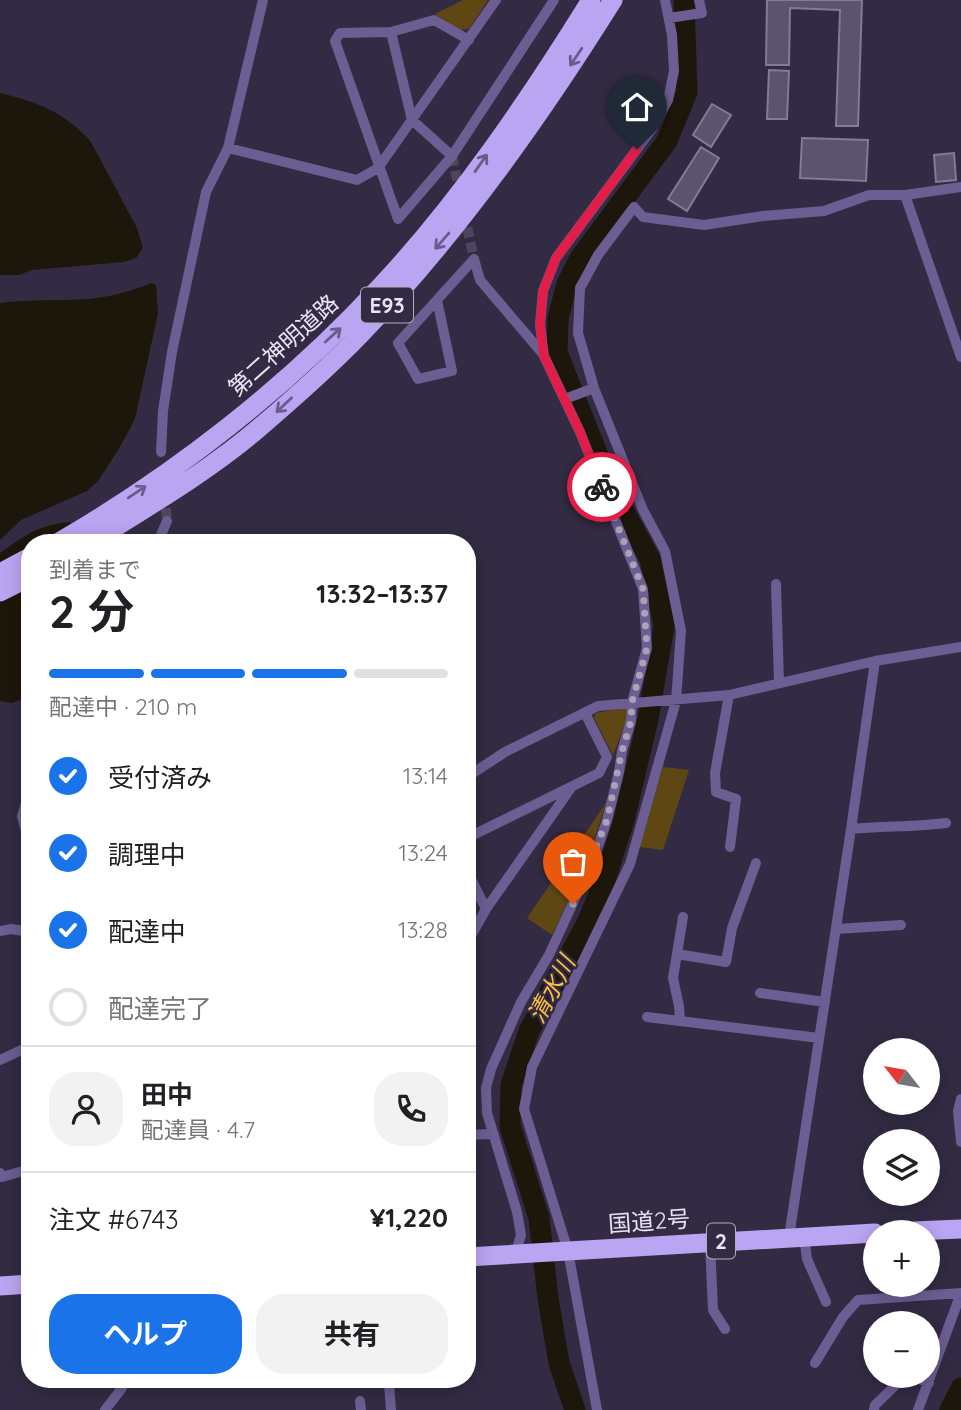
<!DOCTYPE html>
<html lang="ja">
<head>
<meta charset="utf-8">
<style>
  :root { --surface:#fff; --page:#f2f2f2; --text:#202124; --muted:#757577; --line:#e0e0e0; --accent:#1a73e8 }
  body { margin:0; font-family:Quicksand,"Noto Sans JP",sans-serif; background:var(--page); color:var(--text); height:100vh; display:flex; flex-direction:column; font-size:26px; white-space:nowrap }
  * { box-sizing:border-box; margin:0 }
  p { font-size:23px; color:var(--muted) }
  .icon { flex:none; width:38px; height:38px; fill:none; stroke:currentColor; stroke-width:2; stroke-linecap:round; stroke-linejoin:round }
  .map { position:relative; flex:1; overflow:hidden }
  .details { position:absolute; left:21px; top:534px; width:455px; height:854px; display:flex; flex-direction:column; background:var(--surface); border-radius:28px; box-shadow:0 4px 18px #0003 }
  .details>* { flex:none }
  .needle { width:46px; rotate:301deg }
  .controls { position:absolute; left:863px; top:1038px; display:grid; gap:14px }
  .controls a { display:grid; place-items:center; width:77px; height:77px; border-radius:50%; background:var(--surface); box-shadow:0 4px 18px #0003; font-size:35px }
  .pin { position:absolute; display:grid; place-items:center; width:60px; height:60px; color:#fff; margin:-72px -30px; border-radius:50% 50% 50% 0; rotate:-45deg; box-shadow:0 0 7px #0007 }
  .pin .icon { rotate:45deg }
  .courier { position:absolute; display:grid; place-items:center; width:70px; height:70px; margin:-35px; border:5px solid #e11d48; border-radius:50%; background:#fff; color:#222; box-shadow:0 2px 9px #0007 }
  .summary em { font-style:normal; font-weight:700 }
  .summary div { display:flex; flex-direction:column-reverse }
  .summary { display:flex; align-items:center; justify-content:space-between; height:119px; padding:0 28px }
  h1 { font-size:46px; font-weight:700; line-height:52px }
  .bar { display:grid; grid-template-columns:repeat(4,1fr); gap:10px 7px; align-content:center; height:84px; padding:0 28px }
  .bar i { height:9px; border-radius:5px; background:var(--line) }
  .bar .on { background:var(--accent) }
  .bar p { grid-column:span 4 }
  .line { display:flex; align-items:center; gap:18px; padding:0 28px; border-top:2px solid var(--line) }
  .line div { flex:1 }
  .round { display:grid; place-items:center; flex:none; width:74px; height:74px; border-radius:28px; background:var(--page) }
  ol { padding:0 28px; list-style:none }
  li { display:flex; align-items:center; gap:21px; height:77px }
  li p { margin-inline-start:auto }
  li .icon { padding:7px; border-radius:50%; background:var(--accent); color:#fff; stroke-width:4 }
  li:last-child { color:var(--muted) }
  li i { width:38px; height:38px; border:4px solid var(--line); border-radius:50% }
  .cta { display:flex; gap:14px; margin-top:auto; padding:14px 28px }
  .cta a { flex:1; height:80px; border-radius:28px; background:var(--accent); color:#fff; font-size:28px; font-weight:700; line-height:80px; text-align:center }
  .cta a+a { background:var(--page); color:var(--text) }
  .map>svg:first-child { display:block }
  .green { fill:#5f4714 }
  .water { fill:#1d160a }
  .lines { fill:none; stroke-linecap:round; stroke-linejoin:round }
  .river { stroke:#1d160a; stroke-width:21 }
  .building { fill:#5b546f; stroke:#827b97; stroke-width:2 }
  .street-tunnel { stroke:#4d475e; stroke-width:10; stroke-dasharray:10 5; stroke-linecap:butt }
  .street { stroke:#6c5d92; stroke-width:10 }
  .highway { stroke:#baa5f2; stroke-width:19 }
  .oneway { stroke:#685c89 }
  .done { stroke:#a8a3b6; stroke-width:7; stroke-dasharray:0 12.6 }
  .route { stroke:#e11d48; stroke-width:9 }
  .labels { text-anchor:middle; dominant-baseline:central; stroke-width:5; stroke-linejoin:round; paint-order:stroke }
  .shield { fill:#322b43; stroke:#b1acbf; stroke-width:2 }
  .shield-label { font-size:21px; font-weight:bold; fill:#e8e4f4 }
  .street-label { font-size:23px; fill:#e8e4f4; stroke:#322b43 }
  .water-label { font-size:24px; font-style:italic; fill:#fdc13d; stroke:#322b43 }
</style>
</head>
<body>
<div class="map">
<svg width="961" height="1410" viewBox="0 0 961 1410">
  <rect width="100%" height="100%" fill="#322b43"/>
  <path class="green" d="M463,0h25l-19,29 -9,1 -25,-16z
    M628,707l-2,15 -13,33 -19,-37 2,-5z
    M663,767l26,3 -26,80 -24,-3z
    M606,803l-19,58 -35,74 -25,-17z"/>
  <path class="water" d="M0,93c37,9 65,19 91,49l46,86 6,20 -7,10 -12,4 -92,8 -13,5h-19z
    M152,283l4,2 2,28 -23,106 -15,28 -22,34 -11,10 -66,29 -21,20v-237c30,-4 59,-2 88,-4 23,-2 43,-8 64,-16z
    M70,522l11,20h-51v154l-18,7 -12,-2v-148c27,-19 36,-27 70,-31z"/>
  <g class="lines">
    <path class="river" d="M575,1410l-16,-47 -11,-65 -9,-80 -29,-92 1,-41 18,-54 59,-110 17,-41 19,-60 24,-101 16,-93 -14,-67 -40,-73 -53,-134 1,-34 9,-34 13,-26 87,-117 20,-49 -3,-92
      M950,1410l11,-22"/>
  </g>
  <path class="building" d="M767,0h95l-4,126h-22l4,-116 -50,-2 -1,57h-23z
    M769,70l20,1 -2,48h-20z
    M712,104l19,11 -20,32 -18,-12z
    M802,138l66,2 -2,41 -66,-3z
    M701,147l18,11 -32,53 -19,-12z
    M954,153l2,27 -20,2 -2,-27z"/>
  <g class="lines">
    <path class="street-tunnel" d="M452,156l8,38
      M464,213l10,46
      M164,493l3,28"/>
    <path class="street" d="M669,18l33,-5 -3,-13
      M391,32l21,88 40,36
      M469,40l-35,-20 -43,12 -51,1 -5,8 63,178 54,-63 102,-156
      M228,148l129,32 21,-12 118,-168
      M905,195l56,162
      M474,259l6,21 63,74
      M437,300l15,71 -34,8 -20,-36 76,-84
      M565,399l29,-11
      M161,452l2,-41 9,-59 34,-160 22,-44 35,-148
      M158,542l9,-21
      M776,584l3,99
      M729,695l-14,78 1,19 20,7 -6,48
      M467,777l38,-25 93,-46 131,-11 146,-34 86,-14
      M30,790l-8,26 8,31
      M851,829c32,-3 64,-2 95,-6
      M467,838l132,-65 8,-16 -22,-44
      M467,871l19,38 85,-121
      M836,929l65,-4
      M0,931l11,-2 19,3
      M467,943l19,-34
      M677,954l49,8 6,-34 24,-65
      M760,993l65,9
      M647,1017l172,21
      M680,1021l-1,-15 -6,-28 10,-61
      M0,1060l28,-13
      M961,1099l-3,12 3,31
      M467,1135l25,-1
      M0,1173l2,4 28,-8
      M804,1236l3,23 19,43
      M789,1237l62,-408 24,-168
      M710,1242l3,68 12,19
      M515,1255l6,-20 -4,-23 -30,-99 -1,-25 5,-19 30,-67 28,-47 46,-100 12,-35 12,-48 3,-21 9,-30 1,-19 15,-54 -4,-59 -63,-157 -36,-76 -4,-31 3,-34 13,-33 96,-129 16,-29 6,-29 -2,-36 -7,-35
      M815,1363l28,-46 15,-17 103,-7
      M912,1376l17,7
      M389,1384l2,26
      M360,1401l1,9
      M105,1410l17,-22
      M597,1410l-29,-159 -44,-142 8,-42 98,-203 46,-163 5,-70 -16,-80 -22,-41 -49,-122 -16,-55 2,-45 18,-33 36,-48 9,10 61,8 59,-9 61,-5 45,-16h36l56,-8
      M874,1410l1,-5 30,-29
      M918,1410l43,-117"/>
    <path class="highway" d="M59,542c117,-68 230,-156 322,-256 80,-86 148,-186 210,-286
      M92,542c55,-35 117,-71 167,-114 34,-29 70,-61 101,-93 97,-101 179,-217 253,-335
      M0,573l30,-16
      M0,592l30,-15
      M890,1232l71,-3
      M467,1257l408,-24
      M0,1286l30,-2"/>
  </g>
  <defs><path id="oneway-shaft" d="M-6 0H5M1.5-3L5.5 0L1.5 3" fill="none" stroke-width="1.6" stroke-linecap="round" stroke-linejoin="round" transform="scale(1.75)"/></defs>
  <g class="oneway">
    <use href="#oneway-shaft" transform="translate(576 57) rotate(124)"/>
    <use href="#oneway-shaft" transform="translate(481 163) rotate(-55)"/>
    <use href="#oneway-shaft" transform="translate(442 241) rotate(131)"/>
    <use href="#oneway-shaft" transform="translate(333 335) rotate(-42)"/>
    <use href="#oneway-shaft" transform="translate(284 405) rotate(137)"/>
    <use href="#oneway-shaft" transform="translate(137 492) rotate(-34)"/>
  </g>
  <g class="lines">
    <path class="done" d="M573,904l34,-84 15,-69 9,-30 1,-19 15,-54 -4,-59 -41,-102"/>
    <path class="route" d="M602,487l-22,-55 -36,-76 -4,-31 3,-34 13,-33 81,-109"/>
  </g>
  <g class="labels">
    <g class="shield">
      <rect x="361" y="287.5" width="52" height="35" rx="5"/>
      <rect x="707" y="1223.5" width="28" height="35" rx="5"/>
    </g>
    <g class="shield-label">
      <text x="387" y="305">E93</text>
      <text x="721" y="1241">2</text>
    </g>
    <g class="street-label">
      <text transform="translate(283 345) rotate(-42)">第二神明道路</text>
      <text transform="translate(649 1221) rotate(-4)">国道2号</text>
    </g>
    <g class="water-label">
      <text transform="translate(551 989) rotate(-62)">清水川</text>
    </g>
  </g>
</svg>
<div class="controls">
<a><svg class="needle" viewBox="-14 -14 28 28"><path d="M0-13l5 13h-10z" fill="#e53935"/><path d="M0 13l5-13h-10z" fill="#757577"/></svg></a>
<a><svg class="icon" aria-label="layers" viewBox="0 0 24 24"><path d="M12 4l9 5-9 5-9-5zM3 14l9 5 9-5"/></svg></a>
<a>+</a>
<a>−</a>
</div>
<div class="pin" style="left:573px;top:904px;background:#ea580c"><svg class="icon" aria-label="bag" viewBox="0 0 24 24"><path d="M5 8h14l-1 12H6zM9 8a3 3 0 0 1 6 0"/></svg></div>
<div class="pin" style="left:637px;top:149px;background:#1f2937"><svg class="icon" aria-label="home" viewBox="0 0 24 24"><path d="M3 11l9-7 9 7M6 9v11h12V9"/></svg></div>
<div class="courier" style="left:602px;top:487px"><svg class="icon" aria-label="bike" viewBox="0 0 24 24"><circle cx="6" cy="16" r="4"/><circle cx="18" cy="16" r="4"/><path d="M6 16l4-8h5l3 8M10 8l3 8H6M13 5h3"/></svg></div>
<section class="details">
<div class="summary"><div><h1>2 分</h1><p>到着まで</p></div><em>13:32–13:37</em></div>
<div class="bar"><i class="on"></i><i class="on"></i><i class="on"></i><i></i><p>配達中 · 210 m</p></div>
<ol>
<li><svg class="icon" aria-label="check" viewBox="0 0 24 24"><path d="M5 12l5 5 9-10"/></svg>受付済み<p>13:14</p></li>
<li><svg class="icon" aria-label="check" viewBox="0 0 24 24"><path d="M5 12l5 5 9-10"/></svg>調理中<p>13:24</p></li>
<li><svg class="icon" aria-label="check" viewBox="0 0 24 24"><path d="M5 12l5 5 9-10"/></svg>配達中<p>13:28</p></li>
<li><i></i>配達完了</li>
</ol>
<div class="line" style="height:126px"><a class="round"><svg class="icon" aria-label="person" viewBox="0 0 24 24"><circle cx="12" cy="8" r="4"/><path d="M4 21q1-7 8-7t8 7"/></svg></a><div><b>田中</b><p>配達員 · 4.7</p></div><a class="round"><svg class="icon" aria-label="phone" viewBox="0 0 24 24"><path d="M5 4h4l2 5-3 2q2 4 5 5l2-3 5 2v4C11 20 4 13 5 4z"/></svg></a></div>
<div class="line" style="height:91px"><div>注文 #6743</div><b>¥1,220</b></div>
<div class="cta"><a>ヘルプ</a><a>共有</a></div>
</section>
</div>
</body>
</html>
